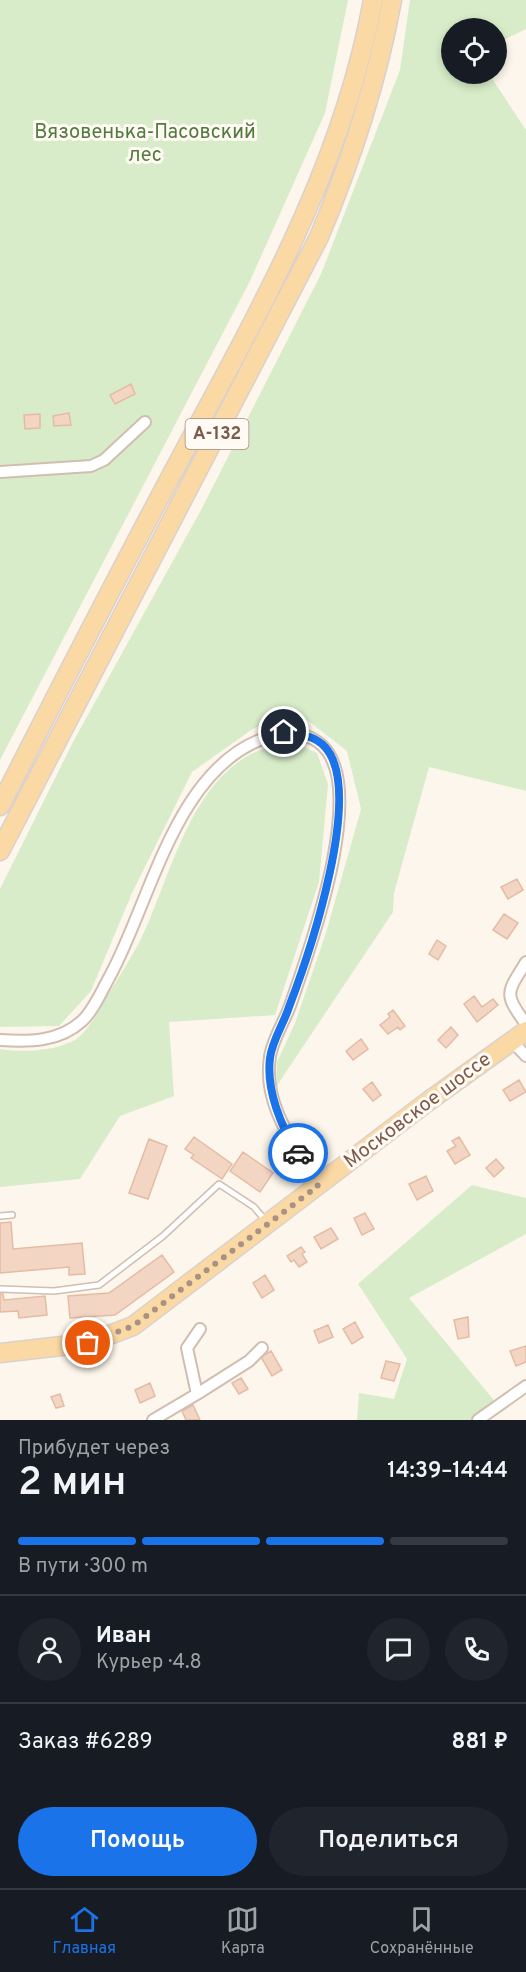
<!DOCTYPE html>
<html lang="ru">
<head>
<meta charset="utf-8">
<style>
  :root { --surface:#171b24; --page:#20242c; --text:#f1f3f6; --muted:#9ea1a6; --line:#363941; --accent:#1a73e8 }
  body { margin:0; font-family:Overpass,sans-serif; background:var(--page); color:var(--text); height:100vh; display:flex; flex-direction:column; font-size:22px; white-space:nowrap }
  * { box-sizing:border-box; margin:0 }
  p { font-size:20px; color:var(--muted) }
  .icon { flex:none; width:33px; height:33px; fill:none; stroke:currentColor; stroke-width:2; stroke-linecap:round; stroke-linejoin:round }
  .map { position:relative; height:1420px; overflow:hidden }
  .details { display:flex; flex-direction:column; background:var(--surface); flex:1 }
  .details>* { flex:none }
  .fabs { position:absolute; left:441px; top:18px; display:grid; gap:12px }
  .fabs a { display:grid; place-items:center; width:66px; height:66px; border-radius:50%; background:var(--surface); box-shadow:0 3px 9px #0003; font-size:30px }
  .pin { position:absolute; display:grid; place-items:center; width:51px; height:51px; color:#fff; margin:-26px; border:3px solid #fff; border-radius:50%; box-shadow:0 2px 6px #0007 }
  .courier { position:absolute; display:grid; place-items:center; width:60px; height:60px; margin:-30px; border:4px solid #1a73e8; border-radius:50%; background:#fff; color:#222; box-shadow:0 2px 8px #0007 }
  .summary em { font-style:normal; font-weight:600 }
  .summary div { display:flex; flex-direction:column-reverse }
  .summary { display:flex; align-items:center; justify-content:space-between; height:102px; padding:0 18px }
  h1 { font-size:39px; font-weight:600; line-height:45px }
  .bar { display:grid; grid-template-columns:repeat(4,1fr); gap:9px 6px; align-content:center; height:72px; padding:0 18px }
  .bar i { height:8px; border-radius:4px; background:var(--line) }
  .bar .active { background:var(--accent) }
  .bar p { grid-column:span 4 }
  .line { display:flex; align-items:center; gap:15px; padding:0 18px; border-top:2px solid var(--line) }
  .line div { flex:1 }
  .round { display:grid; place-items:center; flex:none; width:63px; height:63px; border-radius:32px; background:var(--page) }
  .primary-button { display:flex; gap:12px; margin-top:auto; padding:12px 18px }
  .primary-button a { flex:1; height:69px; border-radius:36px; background:var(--accent); color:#fff; font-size:24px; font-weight:600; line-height:69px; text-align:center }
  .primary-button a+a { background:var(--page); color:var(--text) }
  .menu { display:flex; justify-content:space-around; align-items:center; height:84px; border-top:2px solid var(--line); background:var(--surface); font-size:16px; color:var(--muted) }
  .menu a { display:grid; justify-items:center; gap:3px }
  .menu .active { color:var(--accent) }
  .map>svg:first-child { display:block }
  .green { fill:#d8ecc9 }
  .building { fill:#f3d5c3; stroke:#e6bba3; stroke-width:1.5 }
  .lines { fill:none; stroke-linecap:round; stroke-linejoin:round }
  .lane-casing { stroke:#d1beb0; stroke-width:8 }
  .street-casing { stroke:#d1beb0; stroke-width:14 }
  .primary-casing { stroke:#dad1cd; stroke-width:21 }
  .lane { stroke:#fff; stroke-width:5 }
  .street { stroke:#fff; stroke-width:10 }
  .primary { stroke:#fbd9a5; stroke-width:18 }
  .done { stroke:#a89285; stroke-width:6; stroke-dasharray:0 10.8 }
  .route { stroke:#1a73e8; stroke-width:8 }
  .labels { text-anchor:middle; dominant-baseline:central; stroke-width:6; stroke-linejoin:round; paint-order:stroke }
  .shield { fill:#fffaf3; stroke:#a28b7f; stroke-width:1.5 }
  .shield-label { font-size:18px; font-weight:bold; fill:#7a5c4d }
  .park-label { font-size:20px; fill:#537a41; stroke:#fffaf3 }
  .street-label { font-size:20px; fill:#7a5c4d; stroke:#fffaf3 }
</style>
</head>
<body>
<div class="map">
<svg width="526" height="1420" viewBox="0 0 526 1420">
  <rect width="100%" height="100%" fill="#fdf6ec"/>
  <path class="green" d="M0,0h348l-23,113 -75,168 -250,479z
    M410,0h116v29l-29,14 -1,-15h-44v46h37l37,56v661l-97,-24 -35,126 -1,19 -117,175 1,-25 18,-39 31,-90 35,-124 -14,-58 -45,-35 -48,12 -62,44 -60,121 -41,98 -32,35 -59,1v-138l73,-147 128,-232 120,-236 79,-204z
    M295,743l22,10 11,31 -9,98 -44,133 -106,7 5,74 -54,20 -40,63 -80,8v-138c21,4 62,2 79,-12 12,-11 20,-27 28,-41 11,-18 23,-36 33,-55 35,-71 55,-194 155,-198z
    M472,1185l54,13v36l-117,64 93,112 -16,10h-129l2,-27 35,6 13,-40 -49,-75z"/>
  <path class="building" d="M131,384l4,10 -20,10 -5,-9z
    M69,413l2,12 -17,1 -1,-10z
    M40,414v14l-15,1 -1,-14z
    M517,879l6,11 -15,9 -7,-12z
    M504,914l14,9 -11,16 -14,-9z
    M437,940l9,6 -8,14 -9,-6z
    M474,996l8,11 11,-8 5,6 -21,17 -13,-18z
    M393,1010l12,16 -5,4 -2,-3 -10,7 -8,-9 10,-8 -2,-3z
    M451,1027l7,8 -12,13 -8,-8z
    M361,1039l7,10 -15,11 -7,-9z
    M519,1080l7,12 -16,9 -7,-11z
    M372,1082l9,13 -8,6 -10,-12z
    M194,1137l38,27 -10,15 -31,-21 3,-3 -9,-6z
    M459,1137l11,18 -15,9 -8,-13 9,-5 -4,-5z
    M149,1139l18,7 -19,53 -19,-6z
    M243,1152l30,21 -13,19 -30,-21z
    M496,1159l8,9 -10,9 -8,-9z
    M426,1176l7,15 -16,9 -8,-16z
    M365,1213l9,16 -12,6 -8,-17z
    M11,1222l2,27 69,-6 3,31 -16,1v-8l-69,6v-50z
    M331,1228l7,11 -17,10 -7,-12z
    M301,1247l4,5 -3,2 5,8 -8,5 -5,-7 -3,2 -4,-6z
    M162,1255l12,17 -59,43 -45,3 -2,-22 41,-3z
    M265,1275l9,15 -12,8 -9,-15z
    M0,1294h3l1,6 41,-4 2,19 -28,3 -1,-7 -18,1z
    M468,1317l1,20 -11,2 -4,-19z
    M355,1322l8,15 -11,7 -9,-15z
    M328,1325l5,12 -14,6 -5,-12z
    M526,1346v16l-10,4 -6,-15z
    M271,1351l11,19 -10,6 -11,-19z
    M386,1361l14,3 -6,17 -13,-3z
    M241,1378l7,11 -9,5 -7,-11z
    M150,1383l5,13 -15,7 -5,-13z
    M60,1394l4,12 -8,2 -5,-11z
    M193,1405l7,15h-14l-4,-9z"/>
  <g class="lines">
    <defs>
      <path id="lane" d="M0,1216l12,-1
        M0,1289l54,2 45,-6 64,-49 56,-52 35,23 11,13"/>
      <path id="street" d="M0,472l91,-6 13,-6 41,-38
        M526,962c-19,31 -23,31 0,62
        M0,1040c29,2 59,2 82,-19 12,-11 20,-31 28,-45 41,-75 66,-210 158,-239 17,-5 34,-6 50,5 54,38 -9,209 -27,261 -6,18 -19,37 -21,54 -8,49 27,90 48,129
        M512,1041l14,15
        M197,1394l52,-33 13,-13
        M153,1420l44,-26 -10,-46 13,-19
        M478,1420l48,-34"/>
      <path id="primary" d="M0,806c59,-116 118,-231 179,-345 79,-148 164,-294 194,-461
        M0,851l319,-614c32,-76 58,-155 73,-237
        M0,1353l88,-10 45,-17 293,-223 100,-72"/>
    </defs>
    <use href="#lane" class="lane-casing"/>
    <use href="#street" class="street-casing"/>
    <use href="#primary" class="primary-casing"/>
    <use href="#lane" class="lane"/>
    <use href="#street" class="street"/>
    <use href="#primary" class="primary"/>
  </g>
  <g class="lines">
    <path class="done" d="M88,1343l45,-17 185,-140 -20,-33"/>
    <path class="route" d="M284,732c15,2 30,3 41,15 40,44 -16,208 -36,260 -5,16 -17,34 -19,51 -4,32 11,69 28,95"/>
  </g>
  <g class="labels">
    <rect class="shield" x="185.5" y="419" width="63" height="30" rx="4.5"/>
    <g class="shield-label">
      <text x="217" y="434">А-132</text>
    </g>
    <g class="park-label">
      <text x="145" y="133">Вязовенька-Пасовский<tspan x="145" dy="23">лес</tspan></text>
    </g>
    <g class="street-label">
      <text transform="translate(418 1111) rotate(-37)">Московское шоссе</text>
    </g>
  </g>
</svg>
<div class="fabs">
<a><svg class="icon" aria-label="locate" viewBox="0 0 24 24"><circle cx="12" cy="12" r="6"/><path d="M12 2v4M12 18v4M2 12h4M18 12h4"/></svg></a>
</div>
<div class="pin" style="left:88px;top:1343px;background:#ea580c"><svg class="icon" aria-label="bag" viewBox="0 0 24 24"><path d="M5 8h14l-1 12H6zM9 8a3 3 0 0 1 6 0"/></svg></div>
<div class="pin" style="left:284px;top:732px;background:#1f2937"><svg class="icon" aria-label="home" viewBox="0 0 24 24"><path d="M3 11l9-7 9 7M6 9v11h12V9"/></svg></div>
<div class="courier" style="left:298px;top:1153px"><svg class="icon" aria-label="car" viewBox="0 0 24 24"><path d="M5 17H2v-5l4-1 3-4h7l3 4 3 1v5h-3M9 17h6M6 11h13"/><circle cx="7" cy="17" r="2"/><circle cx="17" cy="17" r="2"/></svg></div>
</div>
<section class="details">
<div class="summary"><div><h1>2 мин</h1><p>Прибудет через</p></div><em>14:39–14:44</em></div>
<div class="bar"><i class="active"></i><i class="active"></i><i class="active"></i><i></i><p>В пути · 300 m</p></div>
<div class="line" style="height:108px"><a class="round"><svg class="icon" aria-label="person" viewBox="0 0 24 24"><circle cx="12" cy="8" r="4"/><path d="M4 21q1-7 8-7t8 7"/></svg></a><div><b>Иван</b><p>Курьер · 4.8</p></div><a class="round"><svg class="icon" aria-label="chat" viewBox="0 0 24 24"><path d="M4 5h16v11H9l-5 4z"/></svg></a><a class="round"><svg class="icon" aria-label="phone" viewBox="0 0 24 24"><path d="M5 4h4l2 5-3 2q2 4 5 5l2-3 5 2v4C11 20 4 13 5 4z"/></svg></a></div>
<div class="line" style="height:78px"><div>Заказ #6289</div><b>881 ₽</b></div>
<div class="primary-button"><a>Помощь</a><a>Поделиться</a></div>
</section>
<nav class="menu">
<a class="active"><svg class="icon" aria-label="home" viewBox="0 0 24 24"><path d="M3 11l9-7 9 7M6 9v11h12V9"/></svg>Главная</a>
<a><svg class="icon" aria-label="map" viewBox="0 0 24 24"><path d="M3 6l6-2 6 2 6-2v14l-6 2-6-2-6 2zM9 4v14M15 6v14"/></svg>Карта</a>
<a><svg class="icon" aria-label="saved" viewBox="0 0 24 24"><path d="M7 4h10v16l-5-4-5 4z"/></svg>Сохранённые</a>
</nav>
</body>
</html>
